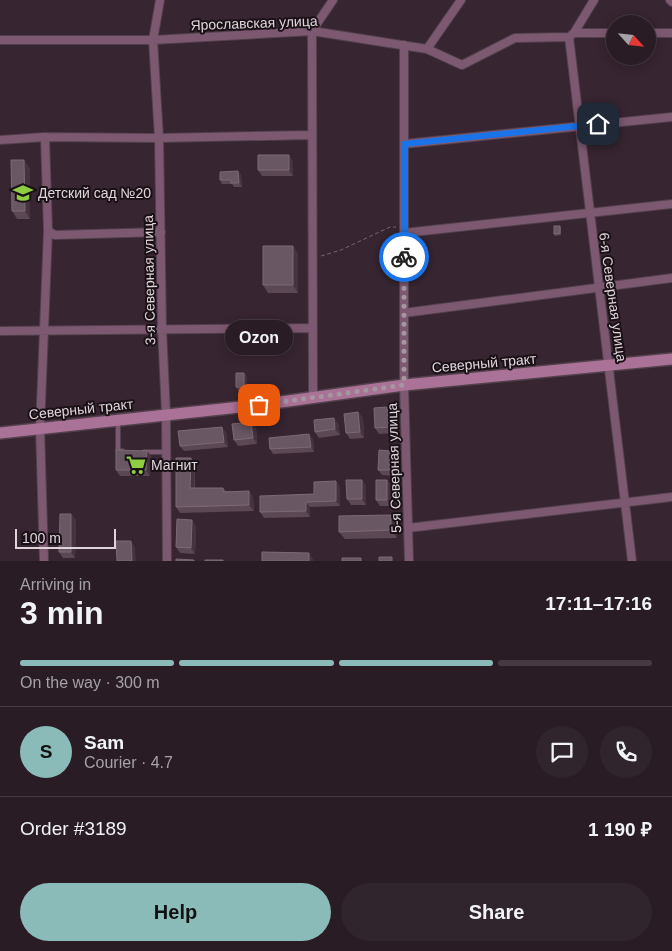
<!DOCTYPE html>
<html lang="en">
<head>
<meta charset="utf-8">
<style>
  :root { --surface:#291c25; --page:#31252d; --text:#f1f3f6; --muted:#a5a1a7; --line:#453a42; --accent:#8bbbb9 }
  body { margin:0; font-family:Helvetica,sans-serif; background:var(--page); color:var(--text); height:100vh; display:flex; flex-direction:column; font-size:19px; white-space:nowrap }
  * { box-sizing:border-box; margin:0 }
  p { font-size:16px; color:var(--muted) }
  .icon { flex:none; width:28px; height:28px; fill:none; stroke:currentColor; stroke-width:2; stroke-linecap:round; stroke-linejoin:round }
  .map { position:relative; height:561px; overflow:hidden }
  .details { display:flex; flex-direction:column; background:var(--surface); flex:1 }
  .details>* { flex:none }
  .needle { width:32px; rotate:117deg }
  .controls { position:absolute; left:606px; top:15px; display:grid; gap:10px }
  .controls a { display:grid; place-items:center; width:50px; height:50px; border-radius:50%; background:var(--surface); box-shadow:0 2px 12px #0003,0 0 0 1px var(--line); font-size:25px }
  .scale { position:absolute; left:15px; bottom:12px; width:101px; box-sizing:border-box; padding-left:5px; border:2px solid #e0d4db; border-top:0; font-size:14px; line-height:18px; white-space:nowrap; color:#e0d4db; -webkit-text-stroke:4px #1a1117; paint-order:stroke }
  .pin { position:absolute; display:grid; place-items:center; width:42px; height:42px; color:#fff; margin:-21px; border-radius:10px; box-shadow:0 2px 8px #0006 }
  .courier { position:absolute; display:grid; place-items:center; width:50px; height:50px; margin:-25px; border:4px solid #1a73e8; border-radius:50%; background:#fff; color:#222; box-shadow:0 1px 6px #0007 }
  .bubble { position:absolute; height:35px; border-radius:18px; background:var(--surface); box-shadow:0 2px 12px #0003,0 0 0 1px var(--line); font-size:16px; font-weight:700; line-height:35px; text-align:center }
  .summary em { font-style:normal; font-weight:700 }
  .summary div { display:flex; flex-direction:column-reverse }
  .summary { display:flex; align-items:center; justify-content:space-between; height:85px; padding:0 20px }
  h1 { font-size:32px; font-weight:700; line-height:38px }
  .bar { display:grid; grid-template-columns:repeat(4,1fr); gap:8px 5px; align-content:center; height:60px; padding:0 20px }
  .bar i { height:6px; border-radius:4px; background:var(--line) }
  .bar .current { background:var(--accent) }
  .bar p { grid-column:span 4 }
  .line { display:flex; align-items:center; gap:12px; padding:0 20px; border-top:1px solid var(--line) }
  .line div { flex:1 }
  .round { display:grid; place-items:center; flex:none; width:52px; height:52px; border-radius:26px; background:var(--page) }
  .primary-button { display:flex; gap:10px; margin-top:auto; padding:10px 20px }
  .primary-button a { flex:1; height:58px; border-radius:30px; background:var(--accent); color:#111; font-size:20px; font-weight:700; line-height:58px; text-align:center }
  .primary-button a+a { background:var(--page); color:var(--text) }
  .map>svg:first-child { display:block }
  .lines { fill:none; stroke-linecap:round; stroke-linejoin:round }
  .lane-casing { stroke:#52414c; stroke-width:6 }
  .street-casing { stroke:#52414c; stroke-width:10 }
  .secondary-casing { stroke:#52414c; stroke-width:14 }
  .path { stroke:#75656f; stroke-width:1; stroke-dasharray:4 2.5; stroke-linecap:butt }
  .lane { stroke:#7d5971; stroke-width:4 }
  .street { stroke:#7d5971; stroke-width:8 }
  .secondary { stroke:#ab7297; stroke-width:11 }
  .wall { fill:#5b4854 }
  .shaded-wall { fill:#473340 }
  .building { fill:#695763; stroke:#7c6a76 }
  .done { stroke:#a597a0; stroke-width:5; stroke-dasharray:0 9 }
  .route { stroke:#1a73e8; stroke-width:6 }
  .labels { text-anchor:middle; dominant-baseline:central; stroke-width:4; stroke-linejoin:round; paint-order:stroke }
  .street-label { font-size:14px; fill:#e0d4db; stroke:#1a1117 }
  .poi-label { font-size:14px; fill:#e0d4db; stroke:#1a1117; text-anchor:start }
</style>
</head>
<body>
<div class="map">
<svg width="672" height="561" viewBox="0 0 672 561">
  <rect width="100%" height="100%" fill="#372531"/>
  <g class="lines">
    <defs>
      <path id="lane" d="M118,422v29h4
        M144,452h22"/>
      <path id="street" d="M160,0l-7,40 6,98 3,191 4,85 1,147
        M670,0l2,2
        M574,33l20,-33
        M648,33h24
        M569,37l63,524
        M0,40h153l159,-9 115,18 35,16 53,-27 54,-1 5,-4h41
        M404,45v340l5,176
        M427,49l34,-49
        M0,140l45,-3 114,1 152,-3
        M404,144l268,-27
        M48,231l7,4 106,-3
        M404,233l268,-29
        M404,313l268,-35
        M0,331l313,-3
        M313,397l-1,-366 21,-31
        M408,528l264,-31
        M44,561l-4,-133 8,-197 -3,-94"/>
      <path id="secondary" d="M0,433l259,-28 145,-20 268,-26"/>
    </defs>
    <use href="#lane" class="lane-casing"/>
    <use href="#street" class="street-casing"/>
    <use href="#secondary" class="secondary-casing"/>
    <path class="path" d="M321,256l20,-6 49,-23h6"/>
    <use href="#lane" class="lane"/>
    <use href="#street" class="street"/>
    <use href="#secondary" class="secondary"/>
  </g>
  <path class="wall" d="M293,161v15h-31l-4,-6z
    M30,168v51h-13l-5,-8z
    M238,171l3,4 1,12h-8l-2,-3h-10l-2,-4z
    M560,226l1,2v7l-6,1 -1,-2z
    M293,246l5,8v39h-30l-5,-8z
    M244,373l3,4v14h-8l-3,-4z
    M387,407l5,6 1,20 -14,1 -4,-6z
    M358,412l5,6 1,20 -14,1 -4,-6z
    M338,423l2,12 -21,3 -4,-6z
    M256,428l1,16 -19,2 -4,-6z
    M226,432l2,15 -44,4 -4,-5z
    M313,439l1,13 -41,2 -3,-5z
    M147,451l4,5 -1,20h-30l-4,-6z
    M390,451l4,6v19l-12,-1 -4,-5z
    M191,458l4,6v24h28l3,3 27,5 1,15 -74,2 -4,-6z
    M362,480l4,6v19h-15l-4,-6z
    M387,480l4,6v20h-11l-4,-6z
    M340,487v19l-30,1v10l-46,1 -4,-6 54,-18z
    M71,514l5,6 -1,38h-12l-4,-6z
    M391,515l5,8 1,15 -52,1 -6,-7z
    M196,526l-1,28 -15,-1 -4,-6z"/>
  <path class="shaded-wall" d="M289,155l4,6v15l-4,-6z
    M24,160l6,8v51l-5,-8z
    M238,171l3,4 1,12 -3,-4z
    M293,246l5,8v39l-5,-8z
    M244,373l3,4v14l-3,-4z
    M387,407l5,6 1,20 -4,-6z
    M358,412l5,6 1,20 -4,-6z
    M334,418l4,5 2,12 -5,-6z
    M251,422l5,6 1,16 -4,-6z
    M222,427l4,5 2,15 -4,-5z
    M309,434l4,5 1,13 -3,-5z
    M147,451l4,5 -1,20 -4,-6z
    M390,451l4,6v19l-4,-6z
    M191,458l4,6 -1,30 -4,-6z
    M362,480l4,6v19l-4,-6z
    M387,480l4,6v20l-4,-6z
    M336,481l4,6v19l-4,-5z
    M249,491l4,5 1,15 -5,-6z
    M306,502l4,5v10l-4,-6z
    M71,514l5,6 -1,38 -4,-6z
    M391,515l5,8 1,15 -6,-8z
    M192,520l4,6 -1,28 -4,-6z
    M131,541l4,6 1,14h-4z
    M309,553l4,6v2h-4z"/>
  <path class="building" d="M258,155h31v15h-31z
    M11,160h13l1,51h-13z
    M238,171l1,12h-8v-3h-11v-8z
    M554,226h6v7l-6,1z
    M263,246h30v39h-30z
    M236,373h8v14h-8z
    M387,407l2,20 -14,1 -1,-20z
    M358,412l2,20 -14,1 -2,-19z
    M334,418l1,11 -20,3 -1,-12z
    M251,422l2,16 -19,2 -2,-16z
    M222,427l2,15 -44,4 -2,-15z
    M309,434l2,13 -41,2 -1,-11z
    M116,450l31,1 -1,19h-30z
    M379,450l11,1v19h-12z
    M176,458h15l-1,30h33v4l26,-1v14l-73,2z
    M346,480h16v19h-15z
    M376,480h11v20h-11z
    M336,481v20l-30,1v9l-46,1v-16l54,-2v-12z
    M60,514h11v38h-12z
    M391,515v15l-52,2v-16z
    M177,519l15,1 -1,28 -15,-1z
    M116,541h15l1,20h-15z
    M262,552l47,1v8h-47z
    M379,557h13v4h-13z
    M342,558h19v3h-19z
    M176,559l18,1v1h-18z
    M205,560h18v1h-18z"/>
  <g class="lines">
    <path class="done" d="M259,405l145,-20v-128"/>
    <path class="route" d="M404,257v-113l194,-20"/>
  </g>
  <defs>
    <symbol id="school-bare" viewBox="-9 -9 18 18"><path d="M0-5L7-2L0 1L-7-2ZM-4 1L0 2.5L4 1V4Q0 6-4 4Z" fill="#8fcd41" stroke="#1a1117" stroke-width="2.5" paint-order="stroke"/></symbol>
    <symbol id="supermarket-bare" viewBox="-9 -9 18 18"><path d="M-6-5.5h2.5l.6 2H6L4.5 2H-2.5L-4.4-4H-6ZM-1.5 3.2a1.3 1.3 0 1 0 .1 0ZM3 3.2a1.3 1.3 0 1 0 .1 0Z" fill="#8fcd41" stroke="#1a1117" stroke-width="2.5" paint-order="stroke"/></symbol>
  </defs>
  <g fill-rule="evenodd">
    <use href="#school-bare" x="9" y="179" width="28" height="28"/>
    <use href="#supermarket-bare" x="122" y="451" width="28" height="28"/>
  </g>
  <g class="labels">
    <g class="street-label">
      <text transform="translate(254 23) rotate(-2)">Ярославская улица</text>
      <text transform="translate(149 280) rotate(-91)">3-я Северная улица</text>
      <text transform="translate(613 297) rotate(82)">6-я Северная улица</text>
      <text transform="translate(484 363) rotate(-5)">Северный тракт</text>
      <text transform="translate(81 409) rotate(-6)">Северный тракт</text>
      <text transform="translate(394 468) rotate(-92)">5-я Северная улица</text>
    </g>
    <g class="poi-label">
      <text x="38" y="193">Детский сад №20</text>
      <text x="151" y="465">Магнит</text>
    </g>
  </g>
</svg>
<div class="controls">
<a><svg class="needle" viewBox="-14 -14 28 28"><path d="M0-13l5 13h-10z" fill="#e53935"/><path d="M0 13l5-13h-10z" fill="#a5a1a7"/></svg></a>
</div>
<div class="scale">100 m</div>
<div class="pin" style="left:259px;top:405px;background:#ea580c"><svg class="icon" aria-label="bag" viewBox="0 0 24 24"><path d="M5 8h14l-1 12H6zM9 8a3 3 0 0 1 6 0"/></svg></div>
<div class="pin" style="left:598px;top:124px;background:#1f2937"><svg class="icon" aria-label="home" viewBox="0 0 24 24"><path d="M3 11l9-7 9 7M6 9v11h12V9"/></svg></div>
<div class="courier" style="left:404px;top:257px"><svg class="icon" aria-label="bike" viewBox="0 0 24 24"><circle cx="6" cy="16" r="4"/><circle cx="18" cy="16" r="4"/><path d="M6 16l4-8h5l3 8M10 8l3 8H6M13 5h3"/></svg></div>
<div class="bubble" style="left:225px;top:320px;width:68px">Ozon</div>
</div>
<section class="details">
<div class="summary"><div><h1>3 min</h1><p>Arriving in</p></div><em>17:11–17:16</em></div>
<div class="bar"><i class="current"></i><i class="current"></i><i class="current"></i><i></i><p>On the way · 300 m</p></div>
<div class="line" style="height:90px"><b class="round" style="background:var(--accent);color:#111">S</b><div><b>Sam</b><p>Courier · 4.7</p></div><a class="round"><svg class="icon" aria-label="chat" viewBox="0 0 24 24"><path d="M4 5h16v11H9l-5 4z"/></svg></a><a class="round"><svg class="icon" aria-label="phone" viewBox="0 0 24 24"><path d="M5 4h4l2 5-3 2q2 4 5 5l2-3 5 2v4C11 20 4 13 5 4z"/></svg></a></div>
<div class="line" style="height:65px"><div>Order #3189</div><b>1 190 ₽</b></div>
<div class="primary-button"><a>Help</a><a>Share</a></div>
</section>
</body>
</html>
